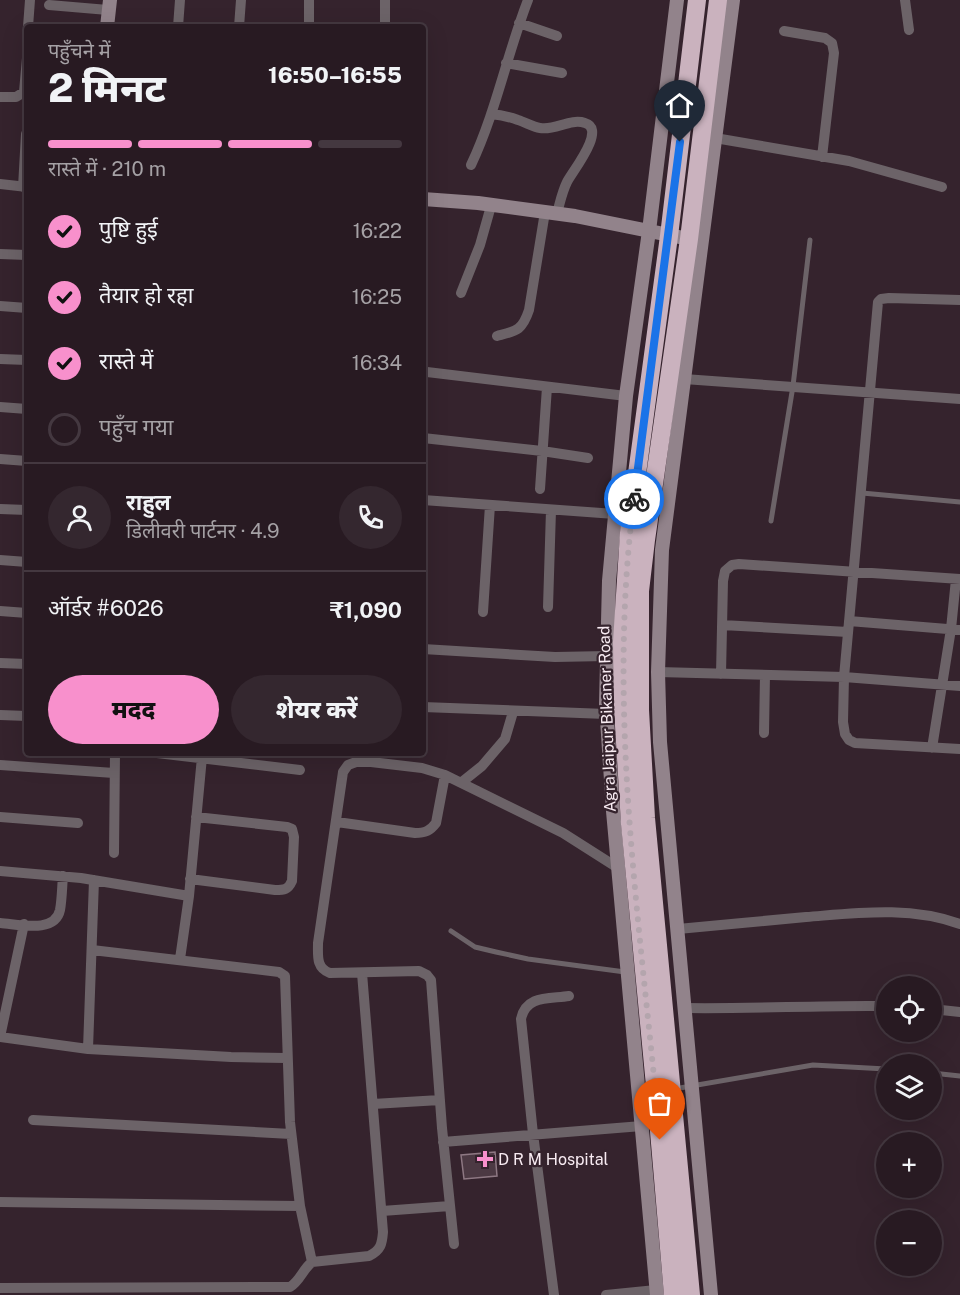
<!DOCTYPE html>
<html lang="hi">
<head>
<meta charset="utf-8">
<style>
  :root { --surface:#281a22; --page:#34272f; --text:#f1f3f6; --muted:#a5a1a5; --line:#443840; --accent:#f890cc }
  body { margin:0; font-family:"Public Sans","Noto Sans Devanagari",sans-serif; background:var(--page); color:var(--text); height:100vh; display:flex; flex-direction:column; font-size:22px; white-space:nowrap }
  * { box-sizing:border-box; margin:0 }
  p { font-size:20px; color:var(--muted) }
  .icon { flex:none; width:33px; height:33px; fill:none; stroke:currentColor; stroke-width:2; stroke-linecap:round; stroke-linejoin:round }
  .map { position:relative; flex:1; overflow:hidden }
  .drawer { position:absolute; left:24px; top:24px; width:402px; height:732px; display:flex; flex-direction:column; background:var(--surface); border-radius:6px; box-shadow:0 6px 24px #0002,0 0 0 2px var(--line) }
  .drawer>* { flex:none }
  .fabs { position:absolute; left:876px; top:976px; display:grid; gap:12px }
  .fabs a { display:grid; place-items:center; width:66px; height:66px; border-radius:50%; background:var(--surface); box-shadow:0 6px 24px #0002,0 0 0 2px var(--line); font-size:30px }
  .pin { position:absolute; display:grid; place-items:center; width:51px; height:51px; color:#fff; margin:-62px -26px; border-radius:50% 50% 50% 0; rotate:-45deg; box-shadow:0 0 6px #0007 }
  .pin .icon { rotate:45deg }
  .courier { position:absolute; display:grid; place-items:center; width:60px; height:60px; margin:-30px; border:4px solid #1a73e8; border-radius:50%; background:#fff; color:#222; box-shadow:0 2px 8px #0007 }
  .overview em { font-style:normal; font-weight:800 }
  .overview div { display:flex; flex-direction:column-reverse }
  .overview { display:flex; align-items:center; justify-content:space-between; height:102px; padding:0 24px }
  h1 { font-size:39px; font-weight:800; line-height:45px }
  .bar { display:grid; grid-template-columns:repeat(4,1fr); gap:9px 6px; align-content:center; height:72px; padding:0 24px }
  .bar i { height:8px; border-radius:4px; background:var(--line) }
  .bar .active { background:var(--accent) }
  .bar p { grid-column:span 4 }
  .line { display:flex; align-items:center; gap:15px; padding:0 24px; border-top:2px solid var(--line) }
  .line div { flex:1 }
  .round { display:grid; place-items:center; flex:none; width:63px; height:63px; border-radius:32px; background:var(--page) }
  ol { padding:0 24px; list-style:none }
  li { display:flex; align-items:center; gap:18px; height:66px }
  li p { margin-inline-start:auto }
  li .icon { padding:6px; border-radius:50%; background:var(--accent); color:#111; stroke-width:4 }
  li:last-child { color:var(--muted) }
  li i { width:33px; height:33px; border:3px solid var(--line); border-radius:50% }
  .action { display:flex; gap:12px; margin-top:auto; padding:12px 24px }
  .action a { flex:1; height:69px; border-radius:36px; background:var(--accent); color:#111; font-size:24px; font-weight:800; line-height:69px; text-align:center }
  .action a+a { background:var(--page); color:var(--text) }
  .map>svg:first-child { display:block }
  .building { fill:#4c3943; stroke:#8e7883; stroke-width:1.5 }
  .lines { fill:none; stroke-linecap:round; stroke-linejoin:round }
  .lane { stroke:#6c6368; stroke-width:5 }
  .street { stroke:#6c6368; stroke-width:10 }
  .secondary { stroke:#92838b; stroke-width:14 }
  .highway { stroke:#cab2be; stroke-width:18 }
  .done { stroke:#b4a5ad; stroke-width:6; stroke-dasharray:0 10.8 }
  .route { stroke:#1a73e8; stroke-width:8 }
  .poi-dot { fill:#f890cc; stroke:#35232d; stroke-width:2 }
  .labels { text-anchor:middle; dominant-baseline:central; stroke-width:4.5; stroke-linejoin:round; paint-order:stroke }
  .street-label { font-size:16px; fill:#f8ebf2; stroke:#35232d }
  .poi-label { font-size:16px; fill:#f8ebf2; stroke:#35232d; text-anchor:start }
</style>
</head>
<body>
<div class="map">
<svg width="960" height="1295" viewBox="0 0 960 1295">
  <rect width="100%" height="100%" fill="#35232d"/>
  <path class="building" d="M495,1152l2,24 -33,3 -3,-24z"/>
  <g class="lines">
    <path class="lane" d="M862,493l98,9
      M771,521l22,-135 17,-146
      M451,931l24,16 21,5 32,7 97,13
      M932,1073l28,3
      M674,1089l139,-24 73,4"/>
    <path class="street" d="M385,0v27
      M905,0l4,30
      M49,5l59,5
      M519,23l38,13
      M28,27l2,-27
      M178,27l2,-27
      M239,27l2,-27
      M309,27v-27
      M784,31l41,7 7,5 2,10 -12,104
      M506,63l56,10
      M0,97h16l8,-5 3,-34
      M491,114c9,1 19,3 27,6 7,2 15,7 22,8 15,3 30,-10 45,-5 22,6 -13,49 -18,59 -5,10 -7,21 -10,31
      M715,138l134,23 93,26
      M471,165c25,-53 36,-111 57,-165
      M0,184l27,3
      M23,187l3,-53
      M0,254l27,1
      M461,293l19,-48 11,-39
      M960,300l-71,-2 -8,1 -3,3 -34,375 -1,45 2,12 4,6 6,3 105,6
      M0,306l27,2
      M497,336c19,-5 25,-5 32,-26l16,-98
      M0,359l27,1
      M427,372l199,24
      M684,379l276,20
      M0,407l27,2
      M423,438l119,13 46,7
      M0,459l27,2
      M540,489l7,-102
      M423,500l192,14
      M0,509l27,1
      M0,560l27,2
      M548,607l3,-97
      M0,611l27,2
      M483,612l7,-107
      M849,621l111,9
      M722,625l126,7
      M423,649l132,8 52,-1
      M0,663l27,1
      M658,672l186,5 116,9
      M721,674l2,-93 2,-10 7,-6 7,-1 221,15
      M423,707l183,7
      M0,715l27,1
      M764,733l1,-58
      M932,748l19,-119 5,-50
      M157,753l143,17
      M0,765l114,8
      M462,782l20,-16 23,-27 8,-27
      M0,817l78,6
      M337,822l78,11c10,0 15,-2 21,-10l9,-48
      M114,853l1,-100
      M0,871l81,7 108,18
      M190,879l85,11c9,0 13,0 17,-9l2,-44 -2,-8 -5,-2 -91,-10
      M0,923c18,1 55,11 60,-13 2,-11 2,-23 3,-34
      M678,929c43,-4 85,-8 128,-12 52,-4 103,-11 154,7
      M92,950l187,22 6,4 5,146 10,84 12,56
      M180,959l9,-63 13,-139
      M686,1008c67,1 134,-3 200,-2
      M932,1009l28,3
      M0,1037l88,12 143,8 55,1
      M0,1037l24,-113
      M88,1049l6,-169
      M373,1104l67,-4
      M33,1120l258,14
      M443,1142l199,-16
      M0,1202l300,4
      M382,1211l68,-5
      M454,1244l-12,-116 -11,-148 -4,-5 -8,-4 -89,2c-14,-5 -12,-17 -12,-30l25,-171 5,-7 8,-3h15l51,6 23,7 118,58 55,35
      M0,1288l290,-1c10,-6 13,-18 22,-25l57,-6c12,-6 13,-12 14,-24l-21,-259
      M554,1295l-21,-161 -12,-115c5,-24 28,-20 48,-23
      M606,1295l50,-5"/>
    <path class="secondary" d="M107,27l3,-27
      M423,199l55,4 97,13 114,23
      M657,1295l-44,-484 -7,-107 3,-123 17,-185 23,-165 28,-231
      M711,1295l-51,-553 -2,-70 4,-122 71,-550"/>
    <path class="highway" d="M673,1295l-17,-199 -26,-272 -7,-115 -1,-67 7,-109 40,-297 28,-236
      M691,1295l-45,-477 -6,-108v-119l6,-51 43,-301 29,-239"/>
  </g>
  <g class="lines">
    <path class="done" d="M634,499c-28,214 7,428 26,641"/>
    <path class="route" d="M634,499l46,-357"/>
  </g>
  <path class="poi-dot" d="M482 1150h6v6h6v6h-6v6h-6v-6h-6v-6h6z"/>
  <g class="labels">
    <g class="street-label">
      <text transform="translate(607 719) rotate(-92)">Agra Jaipur Bikaner Road</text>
    </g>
    <g class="poi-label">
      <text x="498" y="1159">D R M Hospital</text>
    </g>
  </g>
</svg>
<div class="fabs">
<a><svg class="icon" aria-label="locate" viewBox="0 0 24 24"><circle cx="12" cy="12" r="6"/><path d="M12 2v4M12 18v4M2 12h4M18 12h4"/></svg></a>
<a><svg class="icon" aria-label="layers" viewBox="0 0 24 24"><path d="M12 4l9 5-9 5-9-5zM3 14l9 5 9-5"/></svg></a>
<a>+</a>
<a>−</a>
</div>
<div class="pin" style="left:660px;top:1140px;background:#ea580c"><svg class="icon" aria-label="bag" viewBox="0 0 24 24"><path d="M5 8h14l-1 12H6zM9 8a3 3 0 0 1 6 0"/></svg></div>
<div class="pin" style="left:680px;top:142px;background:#1f2937"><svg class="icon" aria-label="home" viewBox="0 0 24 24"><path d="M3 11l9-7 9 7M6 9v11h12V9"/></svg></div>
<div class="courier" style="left:634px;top:499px"><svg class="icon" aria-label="bike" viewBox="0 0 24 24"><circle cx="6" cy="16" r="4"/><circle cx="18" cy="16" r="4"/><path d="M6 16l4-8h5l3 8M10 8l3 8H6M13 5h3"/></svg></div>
<section class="drawer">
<div class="overview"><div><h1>2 मिनट</h1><p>पहुँचने में</p></div><em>16:50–16:55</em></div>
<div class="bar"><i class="active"></i><i class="active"></i><i class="active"></i><i></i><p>रास्ते में · 210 m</p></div>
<ol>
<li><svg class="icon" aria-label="check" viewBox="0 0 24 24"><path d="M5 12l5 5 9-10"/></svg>पुष्टि हुई<p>16:22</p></li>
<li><svg class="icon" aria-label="check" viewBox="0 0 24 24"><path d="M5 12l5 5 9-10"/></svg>तैयार हो रहा<p>16:25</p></li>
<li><svg class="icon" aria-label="check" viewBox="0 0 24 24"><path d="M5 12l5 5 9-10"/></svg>रास्ते में<p>16:34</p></li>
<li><i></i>पहुँच गया</li>
</ol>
<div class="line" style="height:108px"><a class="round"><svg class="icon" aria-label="person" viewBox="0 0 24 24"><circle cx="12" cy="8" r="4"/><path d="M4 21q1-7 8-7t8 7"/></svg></a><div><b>राहुल</b><p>डिलीवरी पार्टनर · 4.9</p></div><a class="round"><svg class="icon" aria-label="phone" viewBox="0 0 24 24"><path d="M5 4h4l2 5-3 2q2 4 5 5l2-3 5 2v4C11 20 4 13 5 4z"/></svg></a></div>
<div class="line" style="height:78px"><div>ऑर्डर #6026</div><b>₹1,090</b></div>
<div class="action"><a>मदद</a><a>शेयर करें</a></div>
</section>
</div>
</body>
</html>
